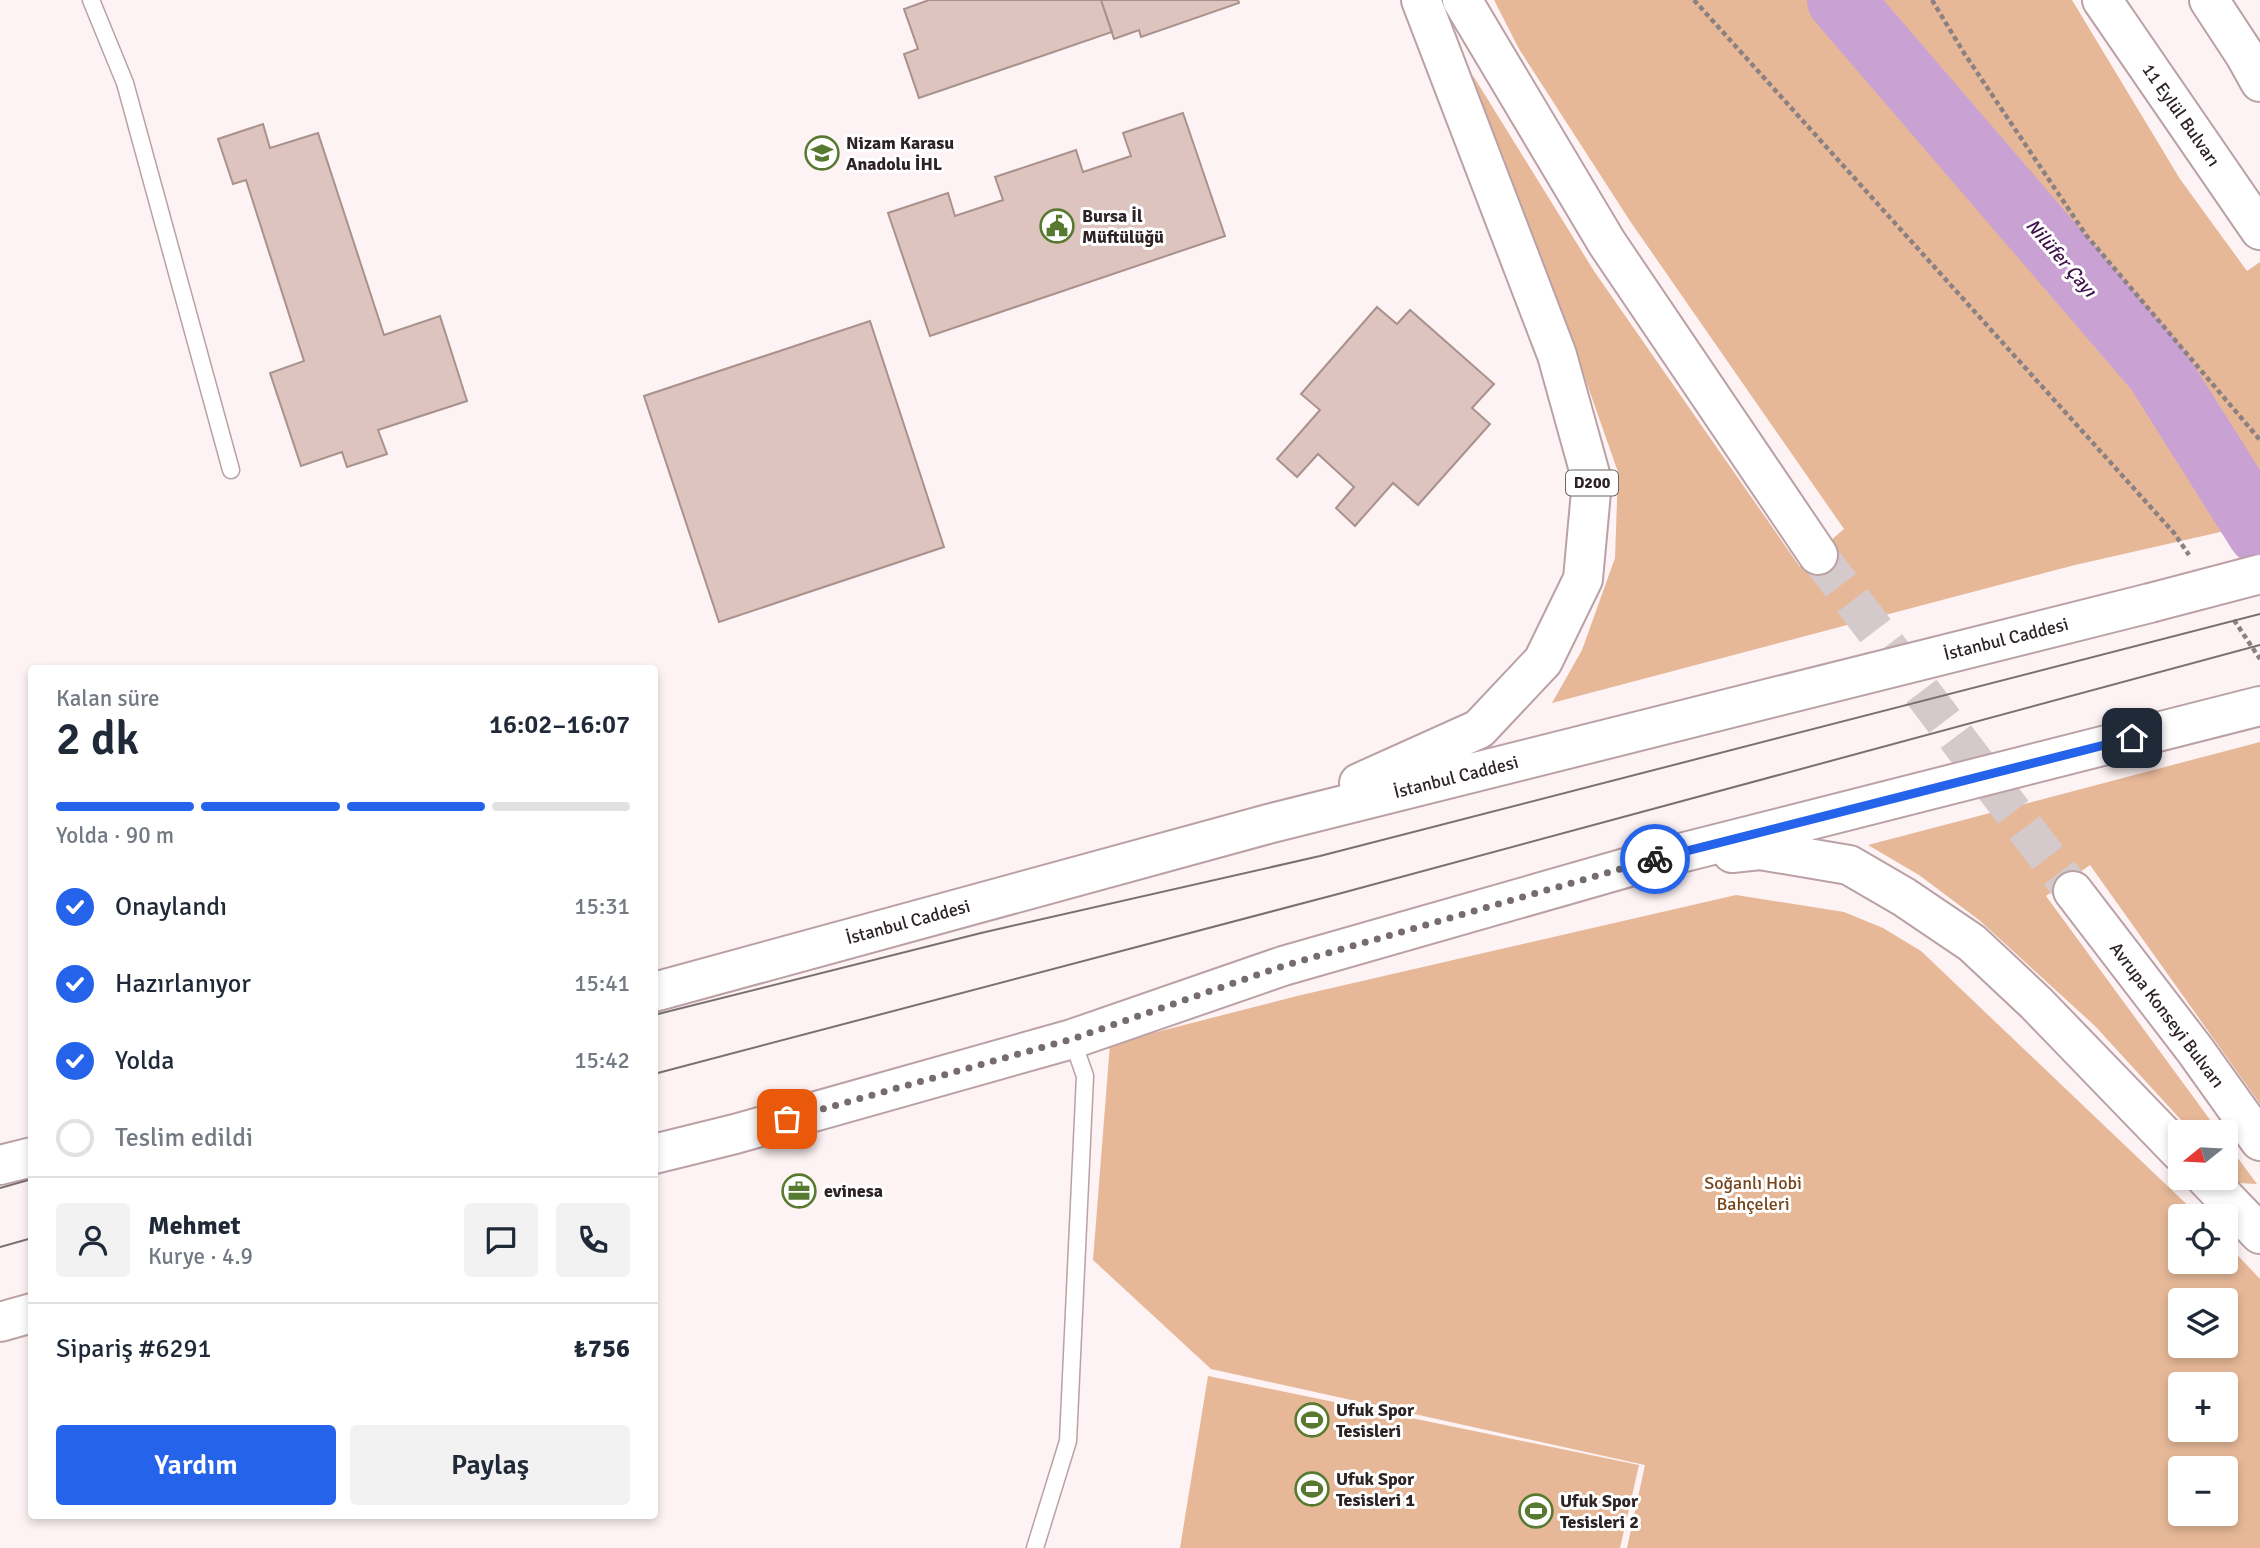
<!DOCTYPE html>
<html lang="tr">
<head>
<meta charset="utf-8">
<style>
  :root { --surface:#fff; --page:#f2f2f3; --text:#1f2937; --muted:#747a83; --line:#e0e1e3; --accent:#2563eb }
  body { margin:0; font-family:Signika,sans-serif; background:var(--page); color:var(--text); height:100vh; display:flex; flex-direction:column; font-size:26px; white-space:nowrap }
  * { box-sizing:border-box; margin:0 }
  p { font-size:23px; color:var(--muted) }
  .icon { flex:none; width:38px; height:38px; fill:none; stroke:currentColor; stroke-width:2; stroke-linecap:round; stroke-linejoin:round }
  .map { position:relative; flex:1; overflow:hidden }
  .panel { position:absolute; left:28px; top:665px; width:630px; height:854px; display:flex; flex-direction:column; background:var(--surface); border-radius:7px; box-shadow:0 4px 10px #0003 }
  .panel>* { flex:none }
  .needle { width:46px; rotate:252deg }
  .fabs { position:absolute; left:2168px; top:1120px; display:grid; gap:14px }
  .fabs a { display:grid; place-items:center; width:70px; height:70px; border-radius:7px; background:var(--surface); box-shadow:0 4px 10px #0003; font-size:35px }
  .pin { position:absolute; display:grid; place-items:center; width:60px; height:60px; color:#fff; margin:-30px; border-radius:14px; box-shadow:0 4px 10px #0006 }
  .courier { position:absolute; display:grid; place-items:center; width:70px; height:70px; margin:-35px; border:5px solid #2563eb; border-radius:50%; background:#fff; color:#222; box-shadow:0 2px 9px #0007 }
  .headline em { font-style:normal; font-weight:600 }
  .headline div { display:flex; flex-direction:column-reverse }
  .headline { display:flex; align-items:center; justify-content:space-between; height:119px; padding:0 28px }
  h1 { font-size:46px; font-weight:600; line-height:52px }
  .bar { display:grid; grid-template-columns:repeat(4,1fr); gap:10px 7px; align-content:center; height:84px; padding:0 28px }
  .bar i { height:9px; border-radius:5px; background:var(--line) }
  .bar .selected { background:var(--accent) }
  .bar p { grid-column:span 4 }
  .line { display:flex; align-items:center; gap:18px; padding:0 28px; border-top:2px solid var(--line) }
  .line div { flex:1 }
  .round { display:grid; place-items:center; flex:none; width:74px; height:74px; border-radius:7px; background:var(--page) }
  ol { padding:0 28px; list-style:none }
  li { display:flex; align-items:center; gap:21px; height:77px }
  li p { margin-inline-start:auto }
  li .icon { padding:7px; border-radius:50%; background:var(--accent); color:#fff; stroke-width:4 }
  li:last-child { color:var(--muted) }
  li i { width:38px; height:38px; border:4px solid var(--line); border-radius:50% }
  .cta { display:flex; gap:14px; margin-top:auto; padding:14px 28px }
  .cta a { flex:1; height:80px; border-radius:7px; background:var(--accent); color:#fff; font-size:28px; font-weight:600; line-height:80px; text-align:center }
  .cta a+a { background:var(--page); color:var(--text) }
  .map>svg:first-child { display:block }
  .green { fill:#e6b898; fill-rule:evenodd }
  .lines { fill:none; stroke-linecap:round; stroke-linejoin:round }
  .river { stroke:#c9a2d3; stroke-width:66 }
  .building { fill:#ddc4be; stroke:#a9918c; stroke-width:2 }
  .primary-tunnel { stroke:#d4c9cb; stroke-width:38; stroke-dasharray:38 19; stroke-linecap:butt }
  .lane-casing { stroke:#baa1a5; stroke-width:19 }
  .primary-casing { stroke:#baa1a5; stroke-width:42 }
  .highway-casing { stroke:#baa1a5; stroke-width:42 }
  .path { stroke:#8b8182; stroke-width:4.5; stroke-dasharray:5 3.5; stroke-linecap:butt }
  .lane { stroke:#fff; stroke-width:16 }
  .primary { stroke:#fff; stroke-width:38 }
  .highway { stroke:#fff; stroke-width:38 }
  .tram { stroke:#7a7071; stroke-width:2 }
  .highway-bridge-casing { stroke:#baa1a5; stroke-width:42; stroke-linecap:butt }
  .highway-bridge { stroke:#fff; stroke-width:38 }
  .done { stroke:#766c6d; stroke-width:7; stroke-dasharray:0 12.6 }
  .route { stroke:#2563eb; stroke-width:9 }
  .labels { text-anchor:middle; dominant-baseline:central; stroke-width:6; stroke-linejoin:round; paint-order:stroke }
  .shield { fill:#fff; stroke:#6d6666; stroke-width:2 }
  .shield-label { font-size:16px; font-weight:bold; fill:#2e2425 }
  .street-label { font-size:18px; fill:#2e2425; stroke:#fff }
  .poi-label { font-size:18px; font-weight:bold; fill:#2e2425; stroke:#fff; text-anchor:start }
  .park-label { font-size:18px; fill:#76441a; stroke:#fff }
  .water-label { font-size:19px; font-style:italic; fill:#42124d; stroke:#fff }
</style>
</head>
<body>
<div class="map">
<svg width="2260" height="1548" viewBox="0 0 2260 1548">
  <rect width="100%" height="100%" fill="#fdf2f4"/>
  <path class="green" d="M1494,0h578l108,179 67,92 13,-9v261l-185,42 -523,138 30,-53 33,-92 3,-86 -45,-128 -62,-158 -39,-112 122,197 206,296 44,-38 -214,-308 -111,-172z
    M2260,742v362l-170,-239 -44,31 173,236h-27l-97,-106 -116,-106 -60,-45 -51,-30z
    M1736,895l108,17 39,16 38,23 278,265h-19v46h46v-19l34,36v269h-633l18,-83 -434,-96 -118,-109 17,-216 187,-48zM2180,1300h46v46h-46zM2180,1384h46v46h-46zM2180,1468h46v46h-46z
    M2226,1142l31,42 -18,-1 -13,-13z
    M1208,1376l431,89 -19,83h-440z"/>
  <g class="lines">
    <path class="river" d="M1840,0l318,370 102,162"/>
  </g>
  <path class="building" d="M929,0h172l11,32 -193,66 -15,-44 14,-5 -14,-40z
    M1101,0h137l1,3 -98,34 -2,-7 -25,9z
    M1183,113l42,123 -295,100 -42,-123 60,-20 7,23 48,-16 -8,-23 81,-27 7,22 48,-16 -8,-23z
    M263,124l7,24 48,-15 66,202 56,-19 27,85 -89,29 9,24 -40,13 -5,-15 -41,14 -31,-93 34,-12 -58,-181 -13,4 -15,-45z
    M1377,307l20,17 13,-14 84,74 -22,24 18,16 -72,81 -25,-22 -38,43 -19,-18 18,-21 -36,-33 -21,23 -20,-18 43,-49 -19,-16z
    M870,321l74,226 -225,75 -75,-226z"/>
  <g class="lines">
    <path class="primary-tunnel" d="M1818,555l255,336"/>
    <defs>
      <path id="lane" d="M91,0l34,83 106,387
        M1035,1548l33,-107 17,-365 -13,-37"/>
      <path id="primary" d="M1462,0l145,243 211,312
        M2102,0l158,230
        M2073,891l122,159 65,91"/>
      <path id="highway" d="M2209,0l36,55 15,27
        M1359,783l120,-54 64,-68 40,-82 9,-98 -35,-126 -136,-355
        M1732,853l28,-3 89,15 55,32 68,46 64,60 144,149
        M654,992l614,-168 882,-221
        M654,1154l81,-20 337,-95 211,-73 374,-107 603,-153
        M0,1165l32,-8
        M2206,1178l54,56
        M0,1322l32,-9"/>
    </defs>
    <use href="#lane" class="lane-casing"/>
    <use href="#primary" class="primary-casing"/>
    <use href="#highway" class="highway-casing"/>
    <path class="path" d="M1694,0l480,533 15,22
      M1932,0l32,53 122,182 174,205
      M2234,620l26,39"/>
    <use href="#lane" class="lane"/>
    <use href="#primary" class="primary"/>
    <use href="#highway" class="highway"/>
    <path class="tram" d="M654,1015l327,-82 339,-77 940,-242
      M654,1074l684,-180 922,-249
      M0,1188l32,-9
      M0,1247l32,-9"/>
    <defs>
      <path id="highway-bridge" d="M2150,603l110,-29"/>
    </defs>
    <use href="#highway-bridge" class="highway-bridge-casing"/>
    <use href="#highway-bridge" class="highway-bridge"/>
  </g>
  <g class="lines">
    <path class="done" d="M787,1119l285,-80 211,-73 372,-107"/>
    <path class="route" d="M1655,859l477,-121"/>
  </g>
  <defs>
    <symbol id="school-ring" viewBox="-11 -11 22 22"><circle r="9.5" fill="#fff" stroke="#587930" stroke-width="1.5"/><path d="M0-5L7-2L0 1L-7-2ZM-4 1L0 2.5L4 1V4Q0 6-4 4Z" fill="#587930"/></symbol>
    <symbol id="civic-ring" viewBox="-11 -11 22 22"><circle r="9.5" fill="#fff" stroke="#587930" stroke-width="1.5"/><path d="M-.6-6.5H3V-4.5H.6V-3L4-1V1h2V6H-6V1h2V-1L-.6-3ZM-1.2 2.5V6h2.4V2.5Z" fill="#587930"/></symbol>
    <symbol id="office-ring" viewBox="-11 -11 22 22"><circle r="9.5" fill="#fff" stroke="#587930" stroke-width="1.5"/><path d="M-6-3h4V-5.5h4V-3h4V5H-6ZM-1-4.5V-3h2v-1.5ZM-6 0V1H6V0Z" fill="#587930"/></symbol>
    <symbol id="stadium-ring" viewBox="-11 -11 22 22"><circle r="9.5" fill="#fff" stroke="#587930" stroke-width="1.5"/><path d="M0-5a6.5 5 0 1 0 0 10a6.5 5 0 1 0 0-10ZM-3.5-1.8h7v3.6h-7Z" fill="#587930"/></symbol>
  </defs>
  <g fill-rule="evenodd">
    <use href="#school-ring" x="803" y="134" width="38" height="38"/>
    <use href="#civic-ring" x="1038" y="207" width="38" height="38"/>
    <use href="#office-ring" x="780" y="1172" width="38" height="38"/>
    <use href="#stadium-ring" x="1293" y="1401" width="38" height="38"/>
    <use href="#stadium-ring" x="1293" y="1470" width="38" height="38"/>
    <use href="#stadium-ring" x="1517" y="1492" width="38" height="38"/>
  </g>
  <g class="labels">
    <rect class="shield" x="1566" y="470.5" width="52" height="25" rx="5"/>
    <g class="shield-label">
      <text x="1592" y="483">D200</text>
    </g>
    <g class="street-label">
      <text transform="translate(2181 115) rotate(55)">11 Eylül Bulvarı</text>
      <text transform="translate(2006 639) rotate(-14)">İstanbul Caddesi</text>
      <text transform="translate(1456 777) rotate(-14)">İstanbul Caddesi</text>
      <text transform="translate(908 922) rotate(-15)">İstanbul Caddesi</text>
      <text transform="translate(2167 1015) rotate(53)">Avrupa Konseyi Bulvarı</text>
    </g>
    <g class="poi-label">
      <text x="846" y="143">Nizam Karasu<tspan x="846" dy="21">Anadolu İHL</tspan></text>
      <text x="1082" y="216">Bursa İl<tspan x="1082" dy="21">Müftülüğü</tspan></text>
      <text x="824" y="1191">evinesa</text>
      <text x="1336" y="1410">Ufuk Spor<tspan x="1336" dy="21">Tesisleri</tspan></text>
      <text x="1336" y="1479">Ufuk Spor<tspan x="1336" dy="21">Tesisleri 1</tspan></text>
      <text x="1560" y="1501">Ufuk Spor<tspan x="1560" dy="21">Tesisleri 2</tspan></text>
    </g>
    <g class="park-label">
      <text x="1753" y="1183">Soğanlı Hobi<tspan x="1753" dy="21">Bahçeleri</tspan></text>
    </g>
    <g class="water-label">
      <text transform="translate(2061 258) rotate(49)">Nilüfer Çayı</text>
    </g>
  </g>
</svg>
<div class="fabs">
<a><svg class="needle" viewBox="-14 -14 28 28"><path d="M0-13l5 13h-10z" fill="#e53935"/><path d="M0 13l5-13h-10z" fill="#747a83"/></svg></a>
<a><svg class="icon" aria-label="locate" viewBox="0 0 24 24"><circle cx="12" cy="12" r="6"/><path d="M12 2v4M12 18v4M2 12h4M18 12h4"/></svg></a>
<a><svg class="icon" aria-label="layers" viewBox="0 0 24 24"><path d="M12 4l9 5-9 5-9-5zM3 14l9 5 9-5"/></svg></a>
<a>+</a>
<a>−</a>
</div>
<div class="pin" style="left:787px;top:1119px;background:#ea580c"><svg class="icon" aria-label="bag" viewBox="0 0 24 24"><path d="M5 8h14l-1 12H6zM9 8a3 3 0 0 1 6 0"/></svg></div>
<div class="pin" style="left:2132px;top:738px;background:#1f2937"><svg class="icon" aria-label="home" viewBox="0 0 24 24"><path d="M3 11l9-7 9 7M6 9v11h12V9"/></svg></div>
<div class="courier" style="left:1655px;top:859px"><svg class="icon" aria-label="bike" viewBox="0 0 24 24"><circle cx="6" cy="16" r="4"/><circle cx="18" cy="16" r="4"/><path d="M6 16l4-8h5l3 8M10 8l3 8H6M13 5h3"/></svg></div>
<section class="panel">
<div class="headline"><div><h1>2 dk</h1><p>Kalan süre</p></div><em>16:02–16:07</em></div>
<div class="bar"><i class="selected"></i><i class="selected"></i><i class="selected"></i><i></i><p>Yolda · 90 m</p></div>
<ol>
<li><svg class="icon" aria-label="check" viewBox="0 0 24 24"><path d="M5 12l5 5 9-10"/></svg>Onaylandı<p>15:31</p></li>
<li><svg class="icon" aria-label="check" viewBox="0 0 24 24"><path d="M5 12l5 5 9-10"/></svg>Hazırlanıyor<p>15:41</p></li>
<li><svg class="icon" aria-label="check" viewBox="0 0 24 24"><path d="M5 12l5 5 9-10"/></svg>Yolda<p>15:42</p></li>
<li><i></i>Teslim edildi</li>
</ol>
<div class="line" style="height:126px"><a class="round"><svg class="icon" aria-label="person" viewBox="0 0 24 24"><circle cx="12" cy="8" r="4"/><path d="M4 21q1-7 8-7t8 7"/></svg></a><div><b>Mehmet</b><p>Kurye · 4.9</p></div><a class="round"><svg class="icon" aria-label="chat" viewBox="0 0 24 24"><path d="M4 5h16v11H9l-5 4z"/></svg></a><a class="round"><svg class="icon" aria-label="phone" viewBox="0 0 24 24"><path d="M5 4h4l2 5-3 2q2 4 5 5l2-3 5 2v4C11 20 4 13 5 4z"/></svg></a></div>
<div class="line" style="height:91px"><div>Sipariş #6291</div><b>₺756</b></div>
<div class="cta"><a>Yardım</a><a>Paylaş</a></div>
</section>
</div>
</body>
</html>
